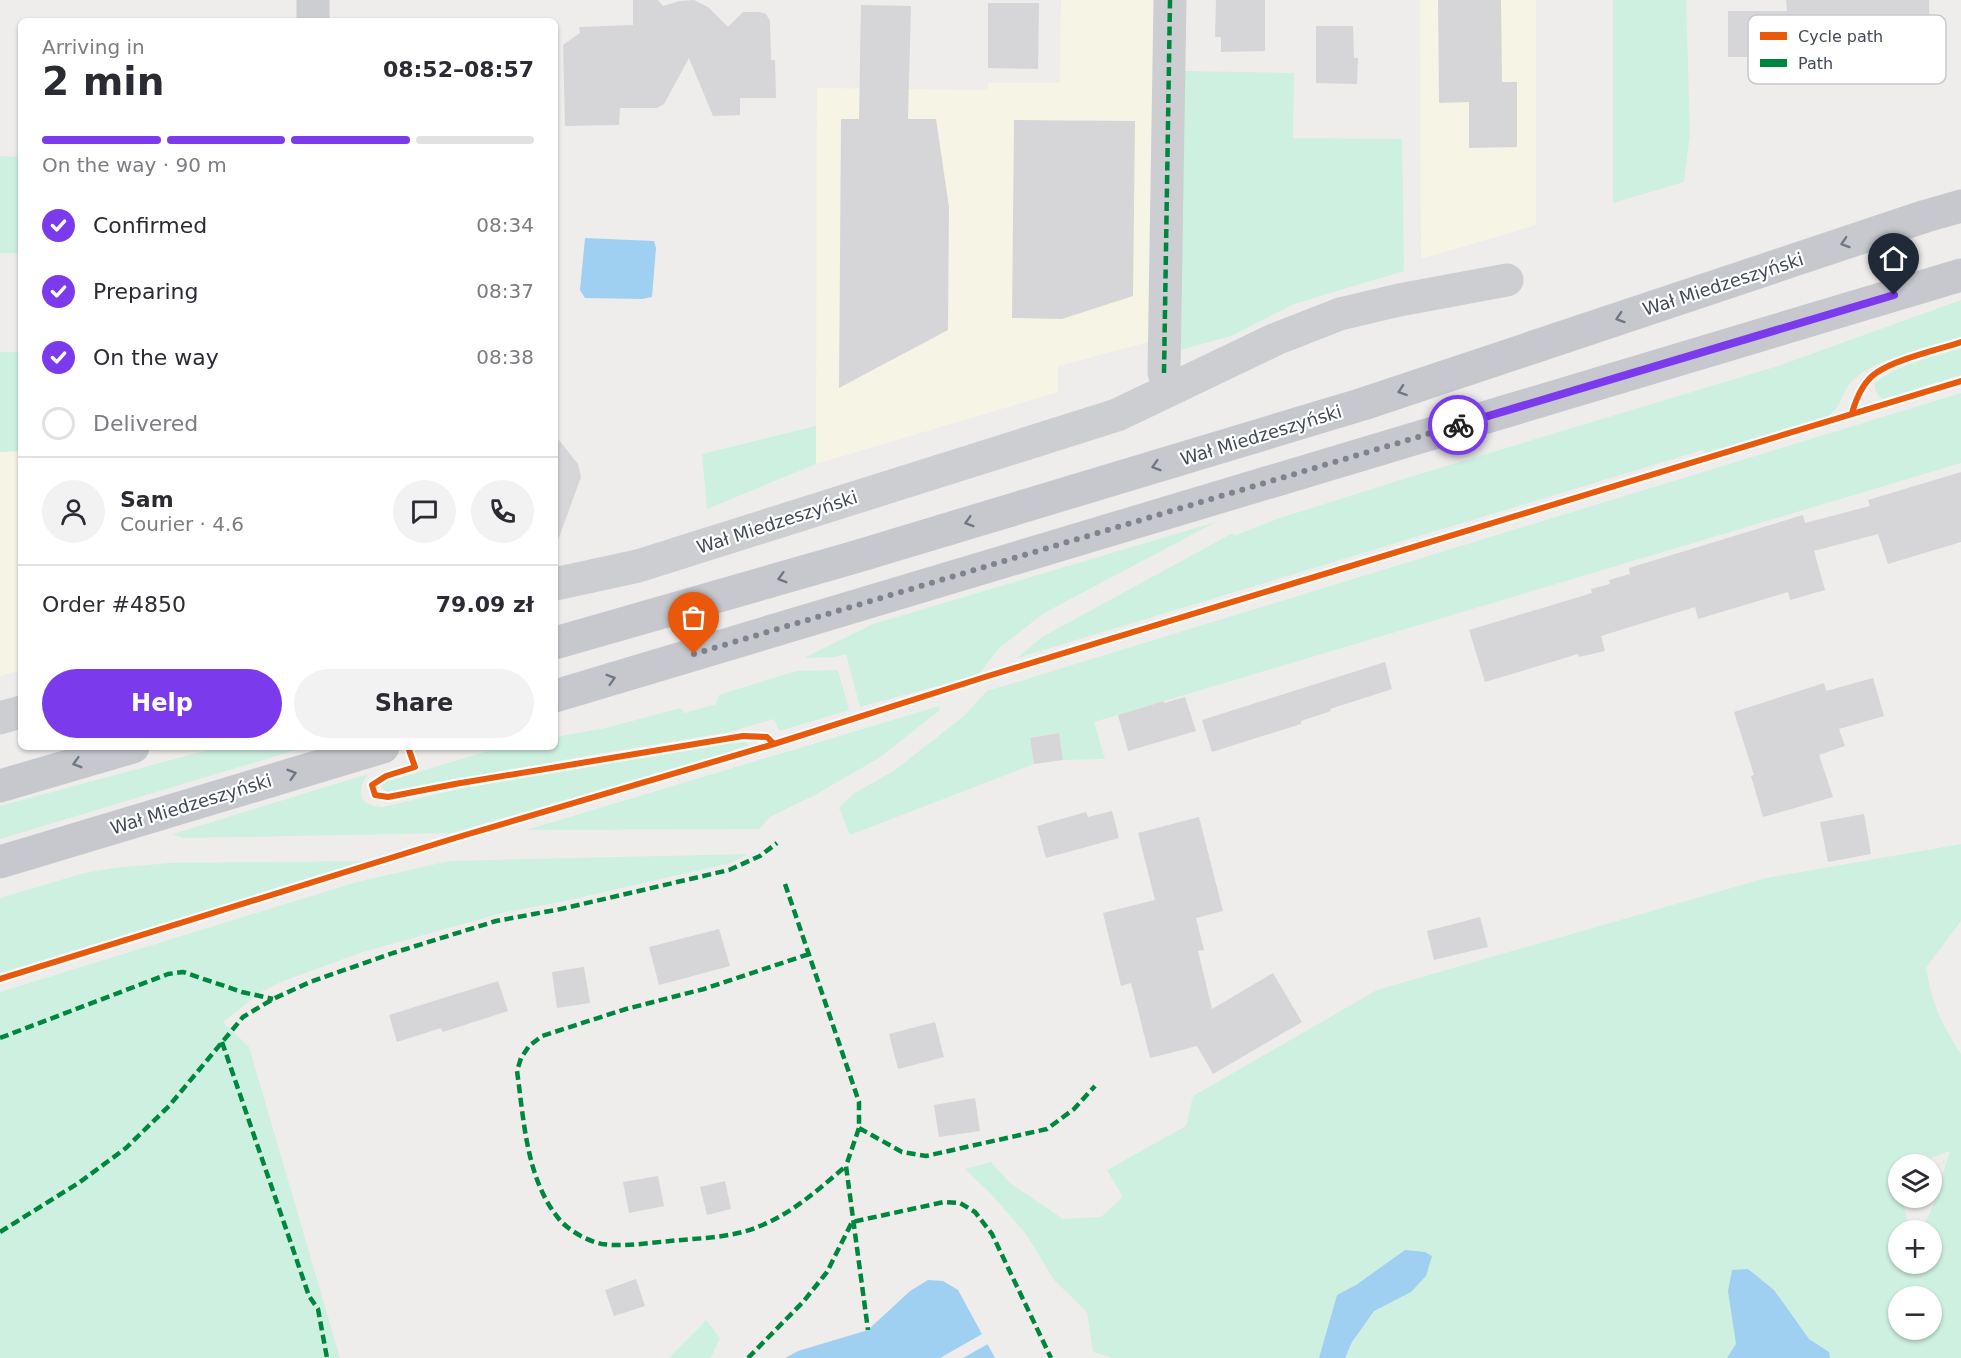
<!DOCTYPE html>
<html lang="en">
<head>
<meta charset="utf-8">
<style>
  :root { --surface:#fff; --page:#f2f2f3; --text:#2b2b33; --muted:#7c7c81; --line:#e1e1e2; --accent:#7c3aed }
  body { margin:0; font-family:"DejaVu Sans",sans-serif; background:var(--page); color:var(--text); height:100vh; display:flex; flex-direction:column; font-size:22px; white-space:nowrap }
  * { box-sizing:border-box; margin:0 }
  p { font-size:20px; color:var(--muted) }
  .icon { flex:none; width:33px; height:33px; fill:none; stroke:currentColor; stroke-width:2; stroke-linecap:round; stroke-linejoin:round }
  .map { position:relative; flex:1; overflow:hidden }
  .details { position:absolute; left:18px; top:18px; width:540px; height:732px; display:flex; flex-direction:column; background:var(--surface); border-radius:9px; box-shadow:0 2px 4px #0004 }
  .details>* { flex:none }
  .tools { position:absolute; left:1888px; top:1154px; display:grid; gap:12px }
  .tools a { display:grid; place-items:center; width:54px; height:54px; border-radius:50%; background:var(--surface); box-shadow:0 2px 4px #0004; font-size:30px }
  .pin { position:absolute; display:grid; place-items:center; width:51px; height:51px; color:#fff; margin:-62px -26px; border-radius:50% 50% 50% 0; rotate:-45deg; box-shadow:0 0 6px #0007 }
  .pin .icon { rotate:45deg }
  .courier { position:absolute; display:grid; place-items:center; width:60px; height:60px; margin:-30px; border:4px solid #7c3aed; border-radius:50%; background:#fff; color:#222; box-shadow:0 2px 8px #0007 }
  .head em { font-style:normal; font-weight:700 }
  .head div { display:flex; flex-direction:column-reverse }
  .head { display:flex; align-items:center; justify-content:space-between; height:102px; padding:0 24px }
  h1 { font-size:39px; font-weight:700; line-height:45px }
  .bar { display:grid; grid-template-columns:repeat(4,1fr); gap:9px 6px; align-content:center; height:72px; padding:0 24px }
  .bar i { height:8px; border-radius:4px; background:var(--line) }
  .bar .on { background:var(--accent) }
  .bar p { grid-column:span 4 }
  .line { display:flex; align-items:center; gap:15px; padding:0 24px; border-top:2px solid var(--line) }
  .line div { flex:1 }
  .round { display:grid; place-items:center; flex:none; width:63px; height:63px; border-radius:32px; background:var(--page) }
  ol { padding:0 24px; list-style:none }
  li { display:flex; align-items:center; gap:18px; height:66px }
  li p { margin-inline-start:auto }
  li .icon { padding:6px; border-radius:50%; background:var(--accent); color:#fff; stroke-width:4 }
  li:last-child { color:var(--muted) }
  li i { width:33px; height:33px; border:3px solid var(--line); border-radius:50% }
  .button { display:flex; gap:12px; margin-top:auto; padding:12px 24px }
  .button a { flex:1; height:69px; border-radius:36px; background:var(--accent); color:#fff; font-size:24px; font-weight:700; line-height:69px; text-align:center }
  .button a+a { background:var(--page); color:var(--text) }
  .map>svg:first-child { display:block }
  .commercial { fill:#f6f4e5 }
  .green { fill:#cef0e0; fill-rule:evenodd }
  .water { fill:#9fd0f1 }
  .pier { fill:#eeedec }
  .building { fill:#d6d6d8 }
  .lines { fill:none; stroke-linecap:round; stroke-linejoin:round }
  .minor { stroke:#cdced2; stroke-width:33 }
  .major { stroke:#c6c8ce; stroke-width:33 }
  .quiet { stroke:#00873e; stroke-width:4.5; stroke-dasharray:9 4.5; stroke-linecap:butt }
  .cycleway-casing { stroke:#fff; stroke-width:10 }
  .cycleway { stroke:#e8590c; stroke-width:6 }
  .oneway { stroke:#707683 }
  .done { stroke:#7e838d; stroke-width:6; stroke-dasharray:0 10.8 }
  .route { stroke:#7c3aed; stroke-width:8 }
  .labels { text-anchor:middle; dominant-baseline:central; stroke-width:4.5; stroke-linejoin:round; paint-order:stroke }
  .street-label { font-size:18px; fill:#424a5a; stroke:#fff }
  .key { fill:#fff; stroke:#c6c9ce; stroke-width:1.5 }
  .key-label { font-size:16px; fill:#424a5a }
</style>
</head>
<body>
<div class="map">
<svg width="1961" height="1358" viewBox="0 0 1961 1358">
  <rect width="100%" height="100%" fill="#eeedec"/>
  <path class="commercial" d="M1061,0h99l-4,340 -98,26v26l-242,72 1,-376 170,2 1,-7h72z
    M1420,0h116v225l-115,34z
    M21,451v219l-21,6v-224z"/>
  <path class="green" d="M1613,0h73l4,133 -6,49 -71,21z
    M1184,71l110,2 -1,65 109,1 2,132 -110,33 -63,32 -51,14z
    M0,156l21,1v96h-21z
    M1961,300v38c-34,12 -77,17 -106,40 -14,11 -10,26 -27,38l-106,32 -17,5 -2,-3 -686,208 25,-21 189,-103 5,1 41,-16 133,-42 368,-111z
    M1961,348v27l-78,24c-6,-4 -9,-9 -8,-16 21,-18 60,-27 86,-35z
    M0,352h21v99l-21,1z
    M1961,393v70l-867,259 11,37 -42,1 -4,-27 -29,5 4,26 -184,71 -11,-27 14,-14 42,-24 69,-54 23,-25z
    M816,426v38l-109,45 -5,-55z
    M1216,522l-172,91 -46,36 -20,26 -118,32 -14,-53 -11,3 -31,1 69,-34z
    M838,670l11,40 -70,21 -5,-12 -45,13 -144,24 -198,37 -6,-7 4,-4 116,-35h54v-10l51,-9 74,-20 5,5 31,-9 3,-9 77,-24z
    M939,706l1,4 -61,48 -64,37 -45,22 -11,12 -233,1z
    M745,741l4,5 -296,87 -270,5 -10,-4 195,-60c-13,18 -9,32 15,33l80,-19z
    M219,747h87l-306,92v-33z
    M1961,844v77l-35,47c7,38 14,53 35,86v304h-848l-20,-6 -6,-40 -33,-32 -28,-46 -35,-40 -26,-25 26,-7 19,21 53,36 38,-2 22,-20 -16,-27 79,-44 7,-30 184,-106 389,-112zM1950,1151l-17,54 -11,25h10v33h-33v-33h9l-4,-33h-5v-33h15zM1899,1296h33v33h-33z
    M748,854l-17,9 -171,39 -54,10 -143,40 -80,29 -22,11 -38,30 26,25 91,311h-340v-366l357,-110 92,-21z
    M365,861l-365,112v-75l84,-25 30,-5 55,-5z
    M706,1320l14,18 -9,20h-42z"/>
  <path class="water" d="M585,238l69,3 2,7 -4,49 -10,2 -57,-1 -5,-8z
    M1405,1250l20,2 7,4 -6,20 -15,16 -37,19 -22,31 -7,16h-26l18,-63 19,-10z
    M1748,1269l26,21 35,49 20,13 1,6h-103l9,-14 -8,-53 4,-21z
    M928,1280l15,1 15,9 37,68h-210l13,-7 70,-21 42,-39z"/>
  <path class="pier" d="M982,1334l6,10 -25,14h-23z"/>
  <path class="building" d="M633,0h25l5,6 17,-5 14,-1 14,7 20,20 15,-15h16l7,2 4,7 1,39h4l1,38h-36v17l-27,1 -24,-58 -25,46 -7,4h-37l-1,17 -54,1 -2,-81 17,-12 -1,-6 54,-2z
    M1216,0h49v51l-44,1v-15h-6z
    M1438,0h63l1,82h15v65l-48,1v-46l-30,1z
    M1786,0h143l1,64h-37l6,-17 -94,3v7h-77v-46h59z
    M988,3h51l-1,66 -50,-1z
    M861,5l50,1 -3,113h28l13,88 -1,123 -109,58 2,-269h18z
    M1316,26h37l1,32h4l-1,26 -41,-1z
    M1014,120l121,1 -2,175 -71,23 -50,-1z
    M555,435l23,29 3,13 -23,63h-3z
    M1961,472v70l-73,22 -10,-30 -64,17 11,39 -35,10 -2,-8 -90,27 -3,-12 -94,29 4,15 -26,6 -1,-3 -93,28 -16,-52 123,-37 -1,-4 19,-5 -1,-4 21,-6 -1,-6 174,-53 2,8 65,-17 -2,-6z
    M1385,662l7,27 -62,20 1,2 -30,10v3l-89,28 -10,-32z
    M1873,678l11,38 -45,13 6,17 -26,9 14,42 -70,20 -12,-41 3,-1 -20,-63 90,-29 2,8z
    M1185,697l11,34 -68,20 -10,-36 46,-14v2z
    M1059,733l4,27 -29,4 -4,-26z
    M1112,811l7,27 -73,20 -9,-32 49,-14 2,5z
    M1864,814l7,40 -43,8 -8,-40z
    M1199,817l24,94 -27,7 8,32 -6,1 14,58 61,-36 29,49 -89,52 -16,-28 -47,12 -19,-75 -10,3 -18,-73 52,-13 -17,-67z
    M1480,917l8,30 -54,13 -7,-29z
    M719,929l11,37 -71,19 -10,-38z
    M584,967l6,36 -33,5 -5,-36z
    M498,981l10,30 -65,21 -2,-4 -44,14 -8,-27z
    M935,1022l9,35 -46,12 -9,-35z
    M975,1098l5,33 -41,6 -5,-32z
    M658,1176l6,30 -35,7 -6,-31z
    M725,1181l6,28 -24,6 -7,-28z
    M636,1279l9,27 -31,10 -9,-26z"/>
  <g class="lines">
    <path class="minor" d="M313,21v-21
      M1164,373l6,-373
      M555,584l83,-18 479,-151 159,-76 64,-25 59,-14 108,-20
      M0,718l21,-6"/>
    <path class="major" d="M555,643l300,-86 508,-153 563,-188 35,-10
      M555,696l1406,-421
      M0,786l133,-39
      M0,862l383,-115"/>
    <path class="quiet" d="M1164,373l6,-373
      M785,884l74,218v26l-13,38 22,164
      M809,954l-105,35 -78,20 -84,27 -13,10 -8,12 -4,13c7,49 9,108 42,148 9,11 28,22 43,25 22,3 46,-1 68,-3 30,-3 62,-3 90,-15 33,-13 60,-38 86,-60
      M0,1038l168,-64 15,-2 59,20 31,7
      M222,1042l87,254 9,13 9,49
      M859,1128l43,24 24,4 121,-27 27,-20 21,-23
      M0,1232l80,-50 46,-34 43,-42 74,-89 30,-18 37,-17 83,-29 103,-32 65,-12 168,-39 31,-14 17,-13
      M748,1358l55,-56 24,-30 25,-50 92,-20 16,1 15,9 17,22 59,124"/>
    <defs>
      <path id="cycleway" d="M1852,413c4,-14 11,-31 24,-40 20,-14 61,-23 85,-31
        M408,747l7,20 -29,9 -14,9 3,10 13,2 67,-13 288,-48 24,1 7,7
        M0,979l455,-141 319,-94 214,-68 973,-295"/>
    </defs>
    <use href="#cycleway" class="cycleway-casing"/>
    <use href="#cycleway" class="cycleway"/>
  </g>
  <defs><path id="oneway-chevron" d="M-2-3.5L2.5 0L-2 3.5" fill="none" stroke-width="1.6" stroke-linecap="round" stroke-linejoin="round" transform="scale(1.5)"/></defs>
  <g class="oneway">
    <use href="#oneway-chevron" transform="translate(1845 243) rotate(162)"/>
    <use href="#oneway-chevron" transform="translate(1620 318) rotate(162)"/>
    <use href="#oneway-chevron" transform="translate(1402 391) rotate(161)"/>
    <use href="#oneway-chevron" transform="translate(1156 466) rotate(163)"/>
    <use href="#oneway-chevron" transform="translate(969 522) rotate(163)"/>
    <use href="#oneway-chevron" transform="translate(782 578) rotate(164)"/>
    <use href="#oneway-chevron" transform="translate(611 679) rotate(-17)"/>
    <use href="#oneway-chevron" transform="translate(77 763) rotate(164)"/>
    <use href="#oneway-chevron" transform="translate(292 774) rotate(-17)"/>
  </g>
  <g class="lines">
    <path class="done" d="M694,654l764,-229"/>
    <path class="route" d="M1458,425l436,-130"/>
  </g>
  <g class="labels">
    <g class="street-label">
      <text transform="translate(1723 284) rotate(-18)">Wał Miedzeszyński</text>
      <text transform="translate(1261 435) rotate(-17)">Wał Miedzeszyński</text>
      <text transform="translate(777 522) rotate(-18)">Wał Miedzeszyński</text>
      <text transform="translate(191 804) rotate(-17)">Wał Miedzeszyński</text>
    </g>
  </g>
  <rect x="1748" y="15" width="198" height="69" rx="9" class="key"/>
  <rect x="1760" y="32" width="27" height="8" fill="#e8590c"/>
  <rect x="1760" y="59" width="27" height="8" fill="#00873e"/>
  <g class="key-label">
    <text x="1798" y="42">Cycle path</text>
    <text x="1798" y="69">Path</text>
  </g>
</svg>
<div class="tools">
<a><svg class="icon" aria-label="layers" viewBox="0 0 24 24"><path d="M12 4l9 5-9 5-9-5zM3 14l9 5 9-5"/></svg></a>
<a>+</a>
<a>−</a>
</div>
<div class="pin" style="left:694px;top:654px;background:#ea580c"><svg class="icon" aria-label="bag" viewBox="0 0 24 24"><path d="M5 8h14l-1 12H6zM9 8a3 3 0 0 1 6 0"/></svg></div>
<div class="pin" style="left:1894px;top:295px;background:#1f2937"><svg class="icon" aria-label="home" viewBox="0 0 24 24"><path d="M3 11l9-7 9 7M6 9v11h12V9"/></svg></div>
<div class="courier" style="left:1458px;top:425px"><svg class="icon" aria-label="bike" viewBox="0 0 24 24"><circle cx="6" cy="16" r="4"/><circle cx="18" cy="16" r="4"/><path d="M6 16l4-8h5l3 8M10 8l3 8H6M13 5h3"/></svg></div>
<section class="details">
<div class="head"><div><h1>2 min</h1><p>Arriving in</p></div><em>08:52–08:57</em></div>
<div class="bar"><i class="on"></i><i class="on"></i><i class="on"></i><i></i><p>On the way · 90 m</p></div>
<ol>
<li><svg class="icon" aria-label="check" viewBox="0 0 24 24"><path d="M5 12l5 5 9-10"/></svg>Confirmed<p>08:34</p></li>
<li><svg class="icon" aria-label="check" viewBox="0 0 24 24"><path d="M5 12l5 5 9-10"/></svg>Preparing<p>08:37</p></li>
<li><svg class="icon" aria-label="check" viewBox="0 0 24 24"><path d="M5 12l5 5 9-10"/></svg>On the way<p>08:38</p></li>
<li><i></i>Delivered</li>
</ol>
<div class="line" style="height:108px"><a class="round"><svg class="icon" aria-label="person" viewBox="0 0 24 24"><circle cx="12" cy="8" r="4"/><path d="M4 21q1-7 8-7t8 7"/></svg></a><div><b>Sam</b><p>Courier · 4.6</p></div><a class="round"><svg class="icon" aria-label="chat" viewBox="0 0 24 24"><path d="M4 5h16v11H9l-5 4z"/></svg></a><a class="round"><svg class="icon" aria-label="phone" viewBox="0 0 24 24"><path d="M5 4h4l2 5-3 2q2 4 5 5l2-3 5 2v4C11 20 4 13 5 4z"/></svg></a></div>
<div class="line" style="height:78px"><div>Order #4850</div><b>79.09 zł</b></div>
<div class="button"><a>Help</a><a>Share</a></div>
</section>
</div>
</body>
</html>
